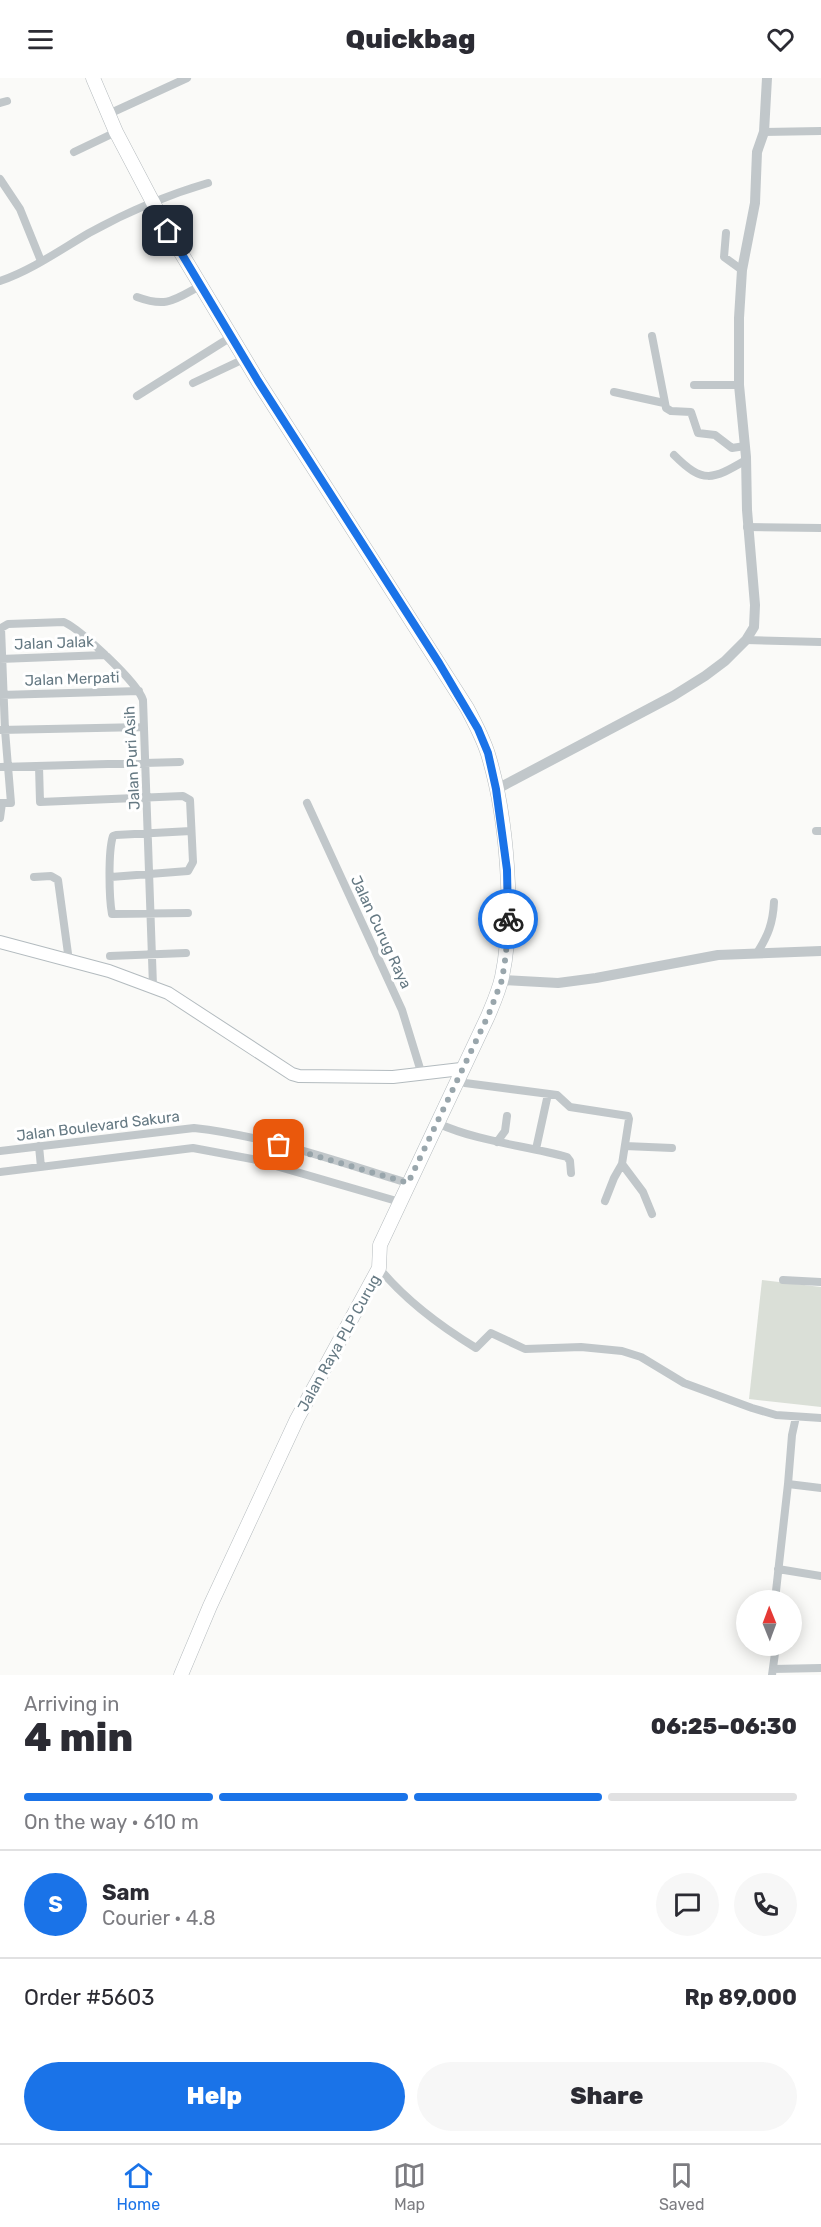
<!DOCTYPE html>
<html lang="en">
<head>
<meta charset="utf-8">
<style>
  :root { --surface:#fff; --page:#f7f7f7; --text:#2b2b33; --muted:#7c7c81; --line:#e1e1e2; --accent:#1a73e8 }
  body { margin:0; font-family:Rubik,sans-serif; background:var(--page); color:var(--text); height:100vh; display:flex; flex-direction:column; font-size:22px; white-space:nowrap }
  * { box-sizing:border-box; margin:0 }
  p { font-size:20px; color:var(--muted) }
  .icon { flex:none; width:33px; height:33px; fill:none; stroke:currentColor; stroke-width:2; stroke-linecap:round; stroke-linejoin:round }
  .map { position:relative; height:1597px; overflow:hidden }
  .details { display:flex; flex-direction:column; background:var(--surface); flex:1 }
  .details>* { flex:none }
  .needle { width:39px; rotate:359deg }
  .fabs { position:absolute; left:736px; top:1512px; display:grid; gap:12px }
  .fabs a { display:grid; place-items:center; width:66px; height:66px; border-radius:50%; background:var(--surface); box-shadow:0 3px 15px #0003; font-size:30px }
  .pin { position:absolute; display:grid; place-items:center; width:51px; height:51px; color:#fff; margin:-26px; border-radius:12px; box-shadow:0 3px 9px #0006 }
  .courier { position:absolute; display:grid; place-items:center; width:60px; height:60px; margin:-30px; border:4px solid #1a73e8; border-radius:50%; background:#fff; color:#222; box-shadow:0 2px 8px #0007 }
  .head em { font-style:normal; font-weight:800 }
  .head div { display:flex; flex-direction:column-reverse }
  .head { display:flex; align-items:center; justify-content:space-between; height:102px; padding:0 24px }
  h1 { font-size:39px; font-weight:800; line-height:45px }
  .bar { display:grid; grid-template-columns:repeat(4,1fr); gap:9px 6px; align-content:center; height:72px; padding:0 24px }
  .bar i { height:8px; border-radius:4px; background:var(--line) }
  .bar .selected { background:var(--accent) }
  .bar p { grid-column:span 4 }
  .line { display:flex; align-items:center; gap:15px; padding:0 24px; border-top:2px solid var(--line) }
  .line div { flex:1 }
  .round { display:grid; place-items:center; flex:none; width:63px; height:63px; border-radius:32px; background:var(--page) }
  .action { display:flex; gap:12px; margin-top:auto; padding:12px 24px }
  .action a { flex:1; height:69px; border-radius:36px; background:var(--accent); color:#fff; font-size:24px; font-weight:800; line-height:69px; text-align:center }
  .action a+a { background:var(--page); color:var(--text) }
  header { display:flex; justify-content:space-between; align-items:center; height:78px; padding:0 24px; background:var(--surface); font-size:27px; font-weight:800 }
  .dock { display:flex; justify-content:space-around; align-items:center; height:84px; border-top:2px solid var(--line); background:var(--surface); font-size:16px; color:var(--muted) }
  .dock a { display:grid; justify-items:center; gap:3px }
  .dock .selected { color:var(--accent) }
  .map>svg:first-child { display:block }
  .green { fill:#dadfd7 }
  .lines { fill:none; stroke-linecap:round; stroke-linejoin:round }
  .secondary-casing { stroke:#b3bbbf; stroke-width:14 }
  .primary-casing { stroke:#b5bbbe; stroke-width:15 }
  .minor { stroke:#c1c7ca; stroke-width:8 }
  .tertiary { stroke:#c1c7ca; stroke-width:10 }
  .secondary { stroke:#fff; stroke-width:12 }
  .primary { stroke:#fff; stroke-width:14 }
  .done { stroke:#99a6ac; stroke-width:6; stroke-dasharray:0 10.8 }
  .route { stroke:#1a73e8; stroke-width:8 }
  .labels { text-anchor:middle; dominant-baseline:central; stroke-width:6; stroke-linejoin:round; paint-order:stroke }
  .street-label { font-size:15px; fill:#657983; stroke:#fff }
</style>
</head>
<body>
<header><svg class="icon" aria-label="menu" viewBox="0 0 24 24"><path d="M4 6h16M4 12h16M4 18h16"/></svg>Quickbag<svg class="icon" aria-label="heart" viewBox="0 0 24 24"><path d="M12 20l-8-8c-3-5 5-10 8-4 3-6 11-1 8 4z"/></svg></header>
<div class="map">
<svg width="821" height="1597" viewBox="0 0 821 1597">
  <rect width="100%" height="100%" fill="#fafaf8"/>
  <path class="green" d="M762,1202l59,7v120l-72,-8z"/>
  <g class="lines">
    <defs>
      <path id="secondary" d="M0,864l109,29 59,22 124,81 7,2 94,1 68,-8"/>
      <path id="primary" d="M93,0l23,54 52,99 90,150 209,327c8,15 16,30 21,46 19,62 27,161 14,223 -3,14 -9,27 -14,39l-108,229 -1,23 -82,151 -87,187 -29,69"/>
    </defs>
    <use href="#secondary" class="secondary-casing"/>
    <use href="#primary" class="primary-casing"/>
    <path class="minor" d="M0,25l7,-2
      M108,34h5l74,-34
      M764,54l57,-1
      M74,74l42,-20
      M0,101l20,30 21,52
      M726,155l-2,24 18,13
      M0,203c32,-11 60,-31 89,-48 38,-21 78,-38 119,-50
      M137,219c30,11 37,3 63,-11
      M652,258l14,72 5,3 20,1 7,21 17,2 17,13 13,-2
      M193,305l51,-24
      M694,307h45
      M614,314l50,11
      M137,318l94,-59
      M674,377c29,29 38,25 72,5
      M747,449l74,1
      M746,562l75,2
      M0,581l105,-4
      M0,617l139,-4
      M0,652l144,-3
      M39,688l1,36 143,-6 7,4 3,62 -5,9 -77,6
      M0,689l180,-5
      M0,725h11l-6,-73 -4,-102 7,-4 56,-2c17,8 73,60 79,78l10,286
      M307,725l95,207 20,65
      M0,740l2,-15
      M816,753h5
      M34,799l17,-1 7,4 11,81
      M188,835l-76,1c-3,-16 -4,-63 1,-78l3,-1 75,-4
      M757,875c11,-17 16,-30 17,-51
      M110,878l76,-3
      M458,1000l7,5 92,12 13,12 58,9 1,3 -7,45 -8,14 -9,23
      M437,1045c42,19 86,22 130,34l3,4 1,12
      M497,1064l8,-11 2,-15
      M39,1068l2,21
      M625,1068l47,2
      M536,1071l12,-55
      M0,1073l194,-23c73,8 144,34 214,55
      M622,1086l21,28 9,22
      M0,1094l193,-24 59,11 148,43
      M379,1190c27,33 61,58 97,80l15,-15 34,16 56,-2 41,4 19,6 43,26 68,25 24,7 45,3
      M783,1202l38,2
      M796,1339l-4,18 -4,49 33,4
      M778,1491l43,7
      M775,1522l13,-116
      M773,1591l48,-1
      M772,1597l4,-29"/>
    <path class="tertiary" d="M497,711l176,-93 32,-20 20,-15 21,-21 8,-13 1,-22 -8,-95 -1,-53 -7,-72v-67l3,-48 13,-67 2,-51 7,-20 3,-54
      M502,902l56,3 38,-5 122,-23 103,-4"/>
    <use href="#secondary" class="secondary"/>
    <use href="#primary" class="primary"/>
  </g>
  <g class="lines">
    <path class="done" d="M279,1067l129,38 80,-167 14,-36 4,-26 2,-35"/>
    <path class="route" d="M168,153l90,150 181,282 39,66 10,24 8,36 11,81 1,49"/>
  </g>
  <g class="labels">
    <g class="street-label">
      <text transform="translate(54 565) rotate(-2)">Jalan Jalak</text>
      <text transform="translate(72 601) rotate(-2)">Jalan Merpati</text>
      <text transform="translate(132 680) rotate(-93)">Jalan Puri Asih</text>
      <text transform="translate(381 854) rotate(65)">Jalan Curug Raya</text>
      <text transform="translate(98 1048) rotate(-7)">Jalan Boulevard Sakura</text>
      <text transform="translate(339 1265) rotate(-61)">Jalan Raya PLP Curug</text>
    </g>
  </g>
</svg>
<div class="fabs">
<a><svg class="needle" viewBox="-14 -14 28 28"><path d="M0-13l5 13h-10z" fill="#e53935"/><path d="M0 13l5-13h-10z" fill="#7c7c81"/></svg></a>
</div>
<div class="pin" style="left:279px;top:1067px;background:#ea580c"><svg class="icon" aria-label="bag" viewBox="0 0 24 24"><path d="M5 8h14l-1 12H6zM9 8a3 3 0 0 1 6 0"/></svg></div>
<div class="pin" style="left:168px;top:153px;background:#1f2937"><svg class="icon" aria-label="home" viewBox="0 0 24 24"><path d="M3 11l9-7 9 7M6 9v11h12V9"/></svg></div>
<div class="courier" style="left:508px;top:841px"><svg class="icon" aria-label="bike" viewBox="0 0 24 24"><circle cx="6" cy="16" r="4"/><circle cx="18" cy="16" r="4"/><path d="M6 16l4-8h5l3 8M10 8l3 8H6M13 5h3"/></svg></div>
</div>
<section class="details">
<div class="head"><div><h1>4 min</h1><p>Arriving in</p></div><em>06:25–06:30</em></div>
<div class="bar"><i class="selected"></i><i class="selected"></i><i class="selected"></i><i></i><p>On the way · 610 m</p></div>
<div class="line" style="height:108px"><b class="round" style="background:var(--accent);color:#fff">S</b><div><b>Sam</b><p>Courier · 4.8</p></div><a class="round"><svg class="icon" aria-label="chat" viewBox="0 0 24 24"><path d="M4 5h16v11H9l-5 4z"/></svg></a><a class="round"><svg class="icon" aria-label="phone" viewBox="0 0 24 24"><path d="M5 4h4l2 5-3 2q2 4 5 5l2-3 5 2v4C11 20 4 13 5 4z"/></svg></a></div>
<div class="line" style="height:78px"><div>Order #5603</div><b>Rp 89,000</b></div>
<div class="action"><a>Help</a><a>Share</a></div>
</section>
<nav class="dock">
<a class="selected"><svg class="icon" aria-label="home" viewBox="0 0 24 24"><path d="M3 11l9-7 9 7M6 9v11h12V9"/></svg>Home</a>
<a><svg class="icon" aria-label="map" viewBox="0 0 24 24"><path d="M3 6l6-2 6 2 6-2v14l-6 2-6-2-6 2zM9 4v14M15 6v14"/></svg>Map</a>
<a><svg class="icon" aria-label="saved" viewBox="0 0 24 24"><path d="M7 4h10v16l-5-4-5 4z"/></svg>Saved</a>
</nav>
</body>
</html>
